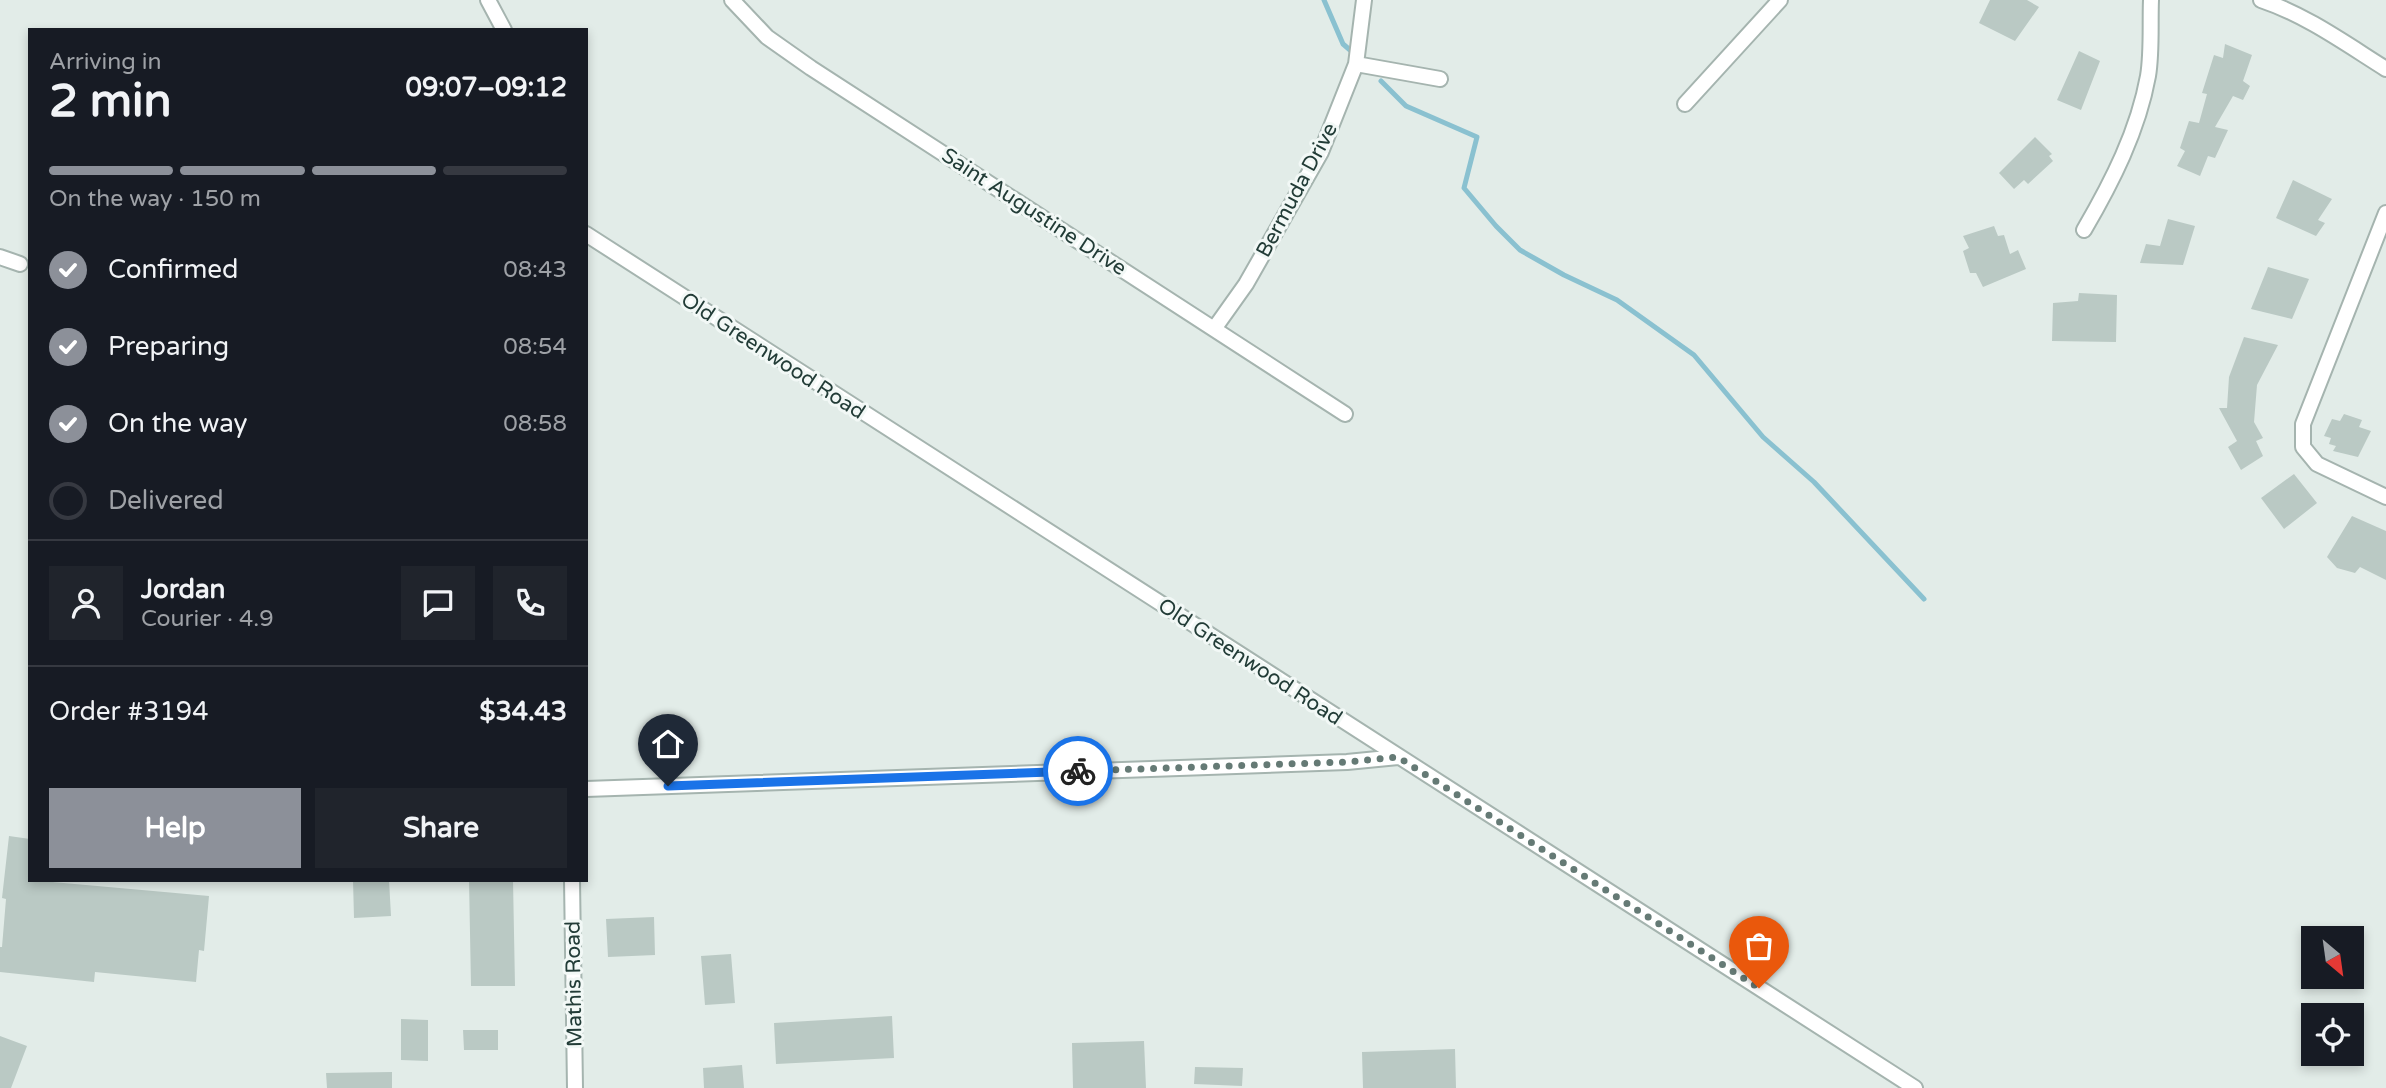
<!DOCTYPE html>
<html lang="en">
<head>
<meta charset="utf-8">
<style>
  :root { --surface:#171b24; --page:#20242c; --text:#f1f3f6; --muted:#9ea1a6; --line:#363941; --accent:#8c9099 }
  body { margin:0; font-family:"Varela Round",sans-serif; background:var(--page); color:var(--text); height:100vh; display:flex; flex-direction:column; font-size:26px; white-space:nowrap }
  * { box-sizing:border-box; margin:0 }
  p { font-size:23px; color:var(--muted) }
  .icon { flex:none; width:38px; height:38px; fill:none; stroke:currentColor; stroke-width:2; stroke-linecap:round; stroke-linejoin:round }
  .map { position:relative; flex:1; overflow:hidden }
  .panel { position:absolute; left:28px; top:28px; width:560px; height:854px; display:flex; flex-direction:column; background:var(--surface); border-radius:0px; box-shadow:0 4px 10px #0003 }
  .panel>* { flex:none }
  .needle { width:46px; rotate:151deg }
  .controls { position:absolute; left:2301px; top:926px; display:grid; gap:14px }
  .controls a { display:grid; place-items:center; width:63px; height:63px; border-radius:0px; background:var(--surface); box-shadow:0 4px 10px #0003; font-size:35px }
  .pin { position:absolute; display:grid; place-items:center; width:60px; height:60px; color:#fff; margin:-72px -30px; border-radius:50% 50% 50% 0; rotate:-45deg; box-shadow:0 0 7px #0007 }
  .pin .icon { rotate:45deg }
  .courier { position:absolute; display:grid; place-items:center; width:70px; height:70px; margin:-35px; border:5px solid #1a73e8; border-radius:50%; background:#fff; color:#222; box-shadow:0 2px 9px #0007 }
  .head em { font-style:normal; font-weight:700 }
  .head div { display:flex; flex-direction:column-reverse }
  .head { display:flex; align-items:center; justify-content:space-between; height:119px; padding:0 21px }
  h1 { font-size:46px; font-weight:700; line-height:52px }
  .bar { display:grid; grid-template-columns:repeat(4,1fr); gap:10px 7px; align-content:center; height:84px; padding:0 21px }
  .bar i { height:9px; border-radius:5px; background:var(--line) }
  .bar .current { background:var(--accent) }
  .bar p { grid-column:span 4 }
  .line { display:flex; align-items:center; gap:18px; padding:0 21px; border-top:2px solid var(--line) }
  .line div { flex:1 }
  .round { display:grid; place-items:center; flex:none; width:74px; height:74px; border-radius:0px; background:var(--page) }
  ol { padding:0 21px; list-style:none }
  li { display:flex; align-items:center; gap:21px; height:77px }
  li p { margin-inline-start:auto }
  li .icon { padding:7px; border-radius:50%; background:var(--accent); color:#fff; stroke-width:4 }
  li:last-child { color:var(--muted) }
  li i { width:38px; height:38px; border:4px solid var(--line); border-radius:50% }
  .primary-button { display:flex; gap:14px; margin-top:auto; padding:14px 21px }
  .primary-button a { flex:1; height:80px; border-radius:0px; background:var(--accent); color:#fff; font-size:28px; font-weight:700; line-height:80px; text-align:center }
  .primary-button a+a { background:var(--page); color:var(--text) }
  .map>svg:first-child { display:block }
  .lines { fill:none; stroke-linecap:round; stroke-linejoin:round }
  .stream { stroke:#8ac1d0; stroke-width:5 }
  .building { fill:#bac9c4 }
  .minor-casing { stroke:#a5b4af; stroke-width:18 }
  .minor { stroke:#fff; stroke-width:14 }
  .done { stroke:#657a75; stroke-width:7; stroke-dasharray:0 12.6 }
  .route { stroke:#1a73e8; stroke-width:9 }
  .labels { text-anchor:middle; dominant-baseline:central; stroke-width:6; stroke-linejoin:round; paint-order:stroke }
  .street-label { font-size:21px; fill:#223c37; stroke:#f2f8f6 }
</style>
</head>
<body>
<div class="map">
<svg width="2386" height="1088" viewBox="0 0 2386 1088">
  <rect width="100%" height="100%" fill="#e2ece8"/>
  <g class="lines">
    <path class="stream" d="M1324,0l19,44 7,6
      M1381,81l25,25 71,31 -13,51 32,38 24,24 44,25 53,25 77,55 69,82 51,45 110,117"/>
  </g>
  <path class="building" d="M1990,0h37l12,7 -24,34 -36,-18z
    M2225,44l27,11 -9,26 7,5 -7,14 -10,-4 -18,31 13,3 -13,28 -7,-2 -8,20 -23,-10 8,-15 -5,-3 9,-27 10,2 8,-29 -5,-1 12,-38 9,3z
    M2079,51l21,10 -19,49 -24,-10z
    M2035,137l17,17 -3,2 4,5 -25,23 -4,-4 -10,9 -15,-16z
    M2293,180l39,19 -14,21 7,3 -9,13 -40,-18z
    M2168,219l27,7 -12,39 -43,-2 6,-19 14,2z
    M1994,226l4,10 6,-1 6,19 8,-4 8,19 -43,18 -7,-14h-6l-7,-22 6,-3 -6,-12z
    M2268,267l41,12 -17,40 -41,-10z
    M2079,293l38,2 -1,47 -64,-1 1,-38 25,-2z
    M2244,337l34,8 -21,40 -3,37 9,16 -7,3 7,15 -22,14 -13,-23 9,-6 -18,-33h8l2,-31z
    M2344,414l18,6 -3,7 12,4 -13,26 -25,-6 3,-5 -7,-2 2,-6 -7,-2 8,-17 8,2z
    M2294,474l23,29 -33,26 -23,-31z
    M2352,516l34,15v49l-26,-13 -5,6 -18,-5 -10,-11z
    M9,836l21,3v41l179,16 -5,55 -5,-1 -3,32 -101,-10 -1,10 -94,-10v-25h2l4,-48 -4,-1z
    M353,880h36l2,36 -37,2z
    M469,880h44l2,106h-44z
    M654,917l1,38 -47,2 -2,-38z
    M731,954l4,49 -30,2 -4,-49z
    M892,1016l2,42 -118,6 -2,-41z
    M401,1019l27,1v41l-27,-1z
    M463,1030h35v20h-34z
    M0,1036l27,10 -16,42h-11z
    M1144,1041l2,47h-73l-1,-45z
    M1455,1049l1,39h-93l-1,-36z
    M742,1065l2,23h-40l-1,-20z
    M1195,1067l48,1 -1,18 -48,-2z
    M392,1072v16h-65l-1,-15z"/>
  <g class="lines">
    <defs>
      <path id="minor" d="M488,0l16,30
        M732,0l35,37 44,31 534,346
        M2261,0c45,15 85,44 125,69
        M1356,64l84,15
        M1685,104l95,-104
        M2386,213l-83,211v23l14,17 69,33
        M2084,230c28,-48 54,-99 64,-154 4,-24 2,-51 3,-76
        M586,234l1329,854
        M0,257l20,7
        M1214,329l32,-45 75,-132 35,-88 8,-64
        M586,789l761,-27 51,-5
        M572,880l3,208"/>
    </defs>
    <use href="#minor" class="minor-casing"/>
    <use href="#minor" class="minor"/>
  </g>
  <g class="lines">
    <path class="done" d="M1078,771l269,-9 51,-5 361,231"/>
    <path class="route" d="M668,786l410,-15"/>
  </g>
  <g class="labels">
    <g class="street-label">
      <text transform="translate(1297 190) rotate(-62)">Bermuda Drive</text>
      <text transform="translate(1034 212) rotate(33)">Saint Augustine Drive</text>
      <text transform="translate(773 356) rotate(33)">Old Greenwood Road</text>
      <text transform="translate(1250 662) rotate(33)">Old Greenwood Road</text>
      <text transform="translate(574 984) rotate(-91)">Mathis Road</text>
    </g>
  </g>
</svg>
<div class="controls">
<a><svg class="needle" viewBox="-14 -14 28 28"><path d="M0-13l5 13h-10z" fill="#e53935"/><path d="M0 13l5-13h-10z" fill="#9ea1a6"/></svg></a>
<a><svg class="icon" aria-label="locate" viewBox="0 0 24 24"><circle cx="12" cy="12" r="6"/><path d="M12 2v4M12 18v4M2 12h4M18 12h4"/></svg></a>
</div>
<div class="pin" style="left:1759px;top:988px;background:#ea580c"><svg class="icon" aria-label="bag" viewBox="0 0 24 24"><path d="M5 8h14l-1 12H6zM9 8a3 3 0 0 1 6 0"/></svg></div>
<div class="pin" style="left:668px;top:786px;background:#1f2937"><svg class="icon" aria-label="home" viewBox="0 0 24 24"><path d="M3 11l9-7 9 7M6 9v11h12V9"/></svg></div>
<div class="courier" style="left:1078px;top:771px"><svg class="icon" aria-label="bike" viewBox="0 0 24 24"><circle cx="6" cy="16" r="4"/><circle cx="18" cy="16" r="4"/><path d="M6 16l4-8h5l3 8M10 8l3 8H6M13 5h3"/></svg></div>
<section class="panel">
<div class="head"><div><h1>2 min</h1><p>Arriving in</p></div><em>09:07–09:12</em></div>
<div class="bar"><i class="current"></i><i class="current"></i><i class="current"></i><i></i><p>On the way · 150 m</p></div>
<ol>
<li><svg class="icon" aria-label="check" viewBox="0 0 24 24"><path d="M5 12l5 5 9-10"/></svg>Confirmed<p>08:43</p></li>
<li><svg class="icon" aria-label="check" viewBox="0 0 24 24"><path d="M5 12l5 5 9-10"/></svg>Preparing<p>08:54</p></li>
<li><svg class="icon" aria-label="check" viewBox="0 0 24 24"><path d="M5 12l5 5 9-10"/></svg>On the way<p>08:58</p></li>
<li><i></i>Delivered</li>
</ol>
<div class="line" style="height:126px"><a class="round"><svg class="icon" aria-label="person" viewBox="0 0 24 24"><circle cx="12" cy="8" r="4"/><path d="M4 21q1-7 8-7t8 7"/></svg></a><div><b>Jordan</b><p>Courier · 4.9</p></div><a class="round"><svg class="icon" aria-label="chat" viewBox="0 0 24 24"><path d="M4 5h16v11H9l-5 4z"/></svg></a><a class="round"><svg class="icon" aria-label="phone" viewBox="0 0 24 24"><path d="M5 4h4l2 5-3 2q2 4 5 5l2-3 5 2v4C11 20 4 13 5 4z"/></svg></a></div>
<div class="line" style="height:91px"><div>Order #3194</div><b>$34.43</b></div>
<div class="primary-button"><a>Help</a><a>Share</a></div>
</section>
</div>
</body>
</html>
